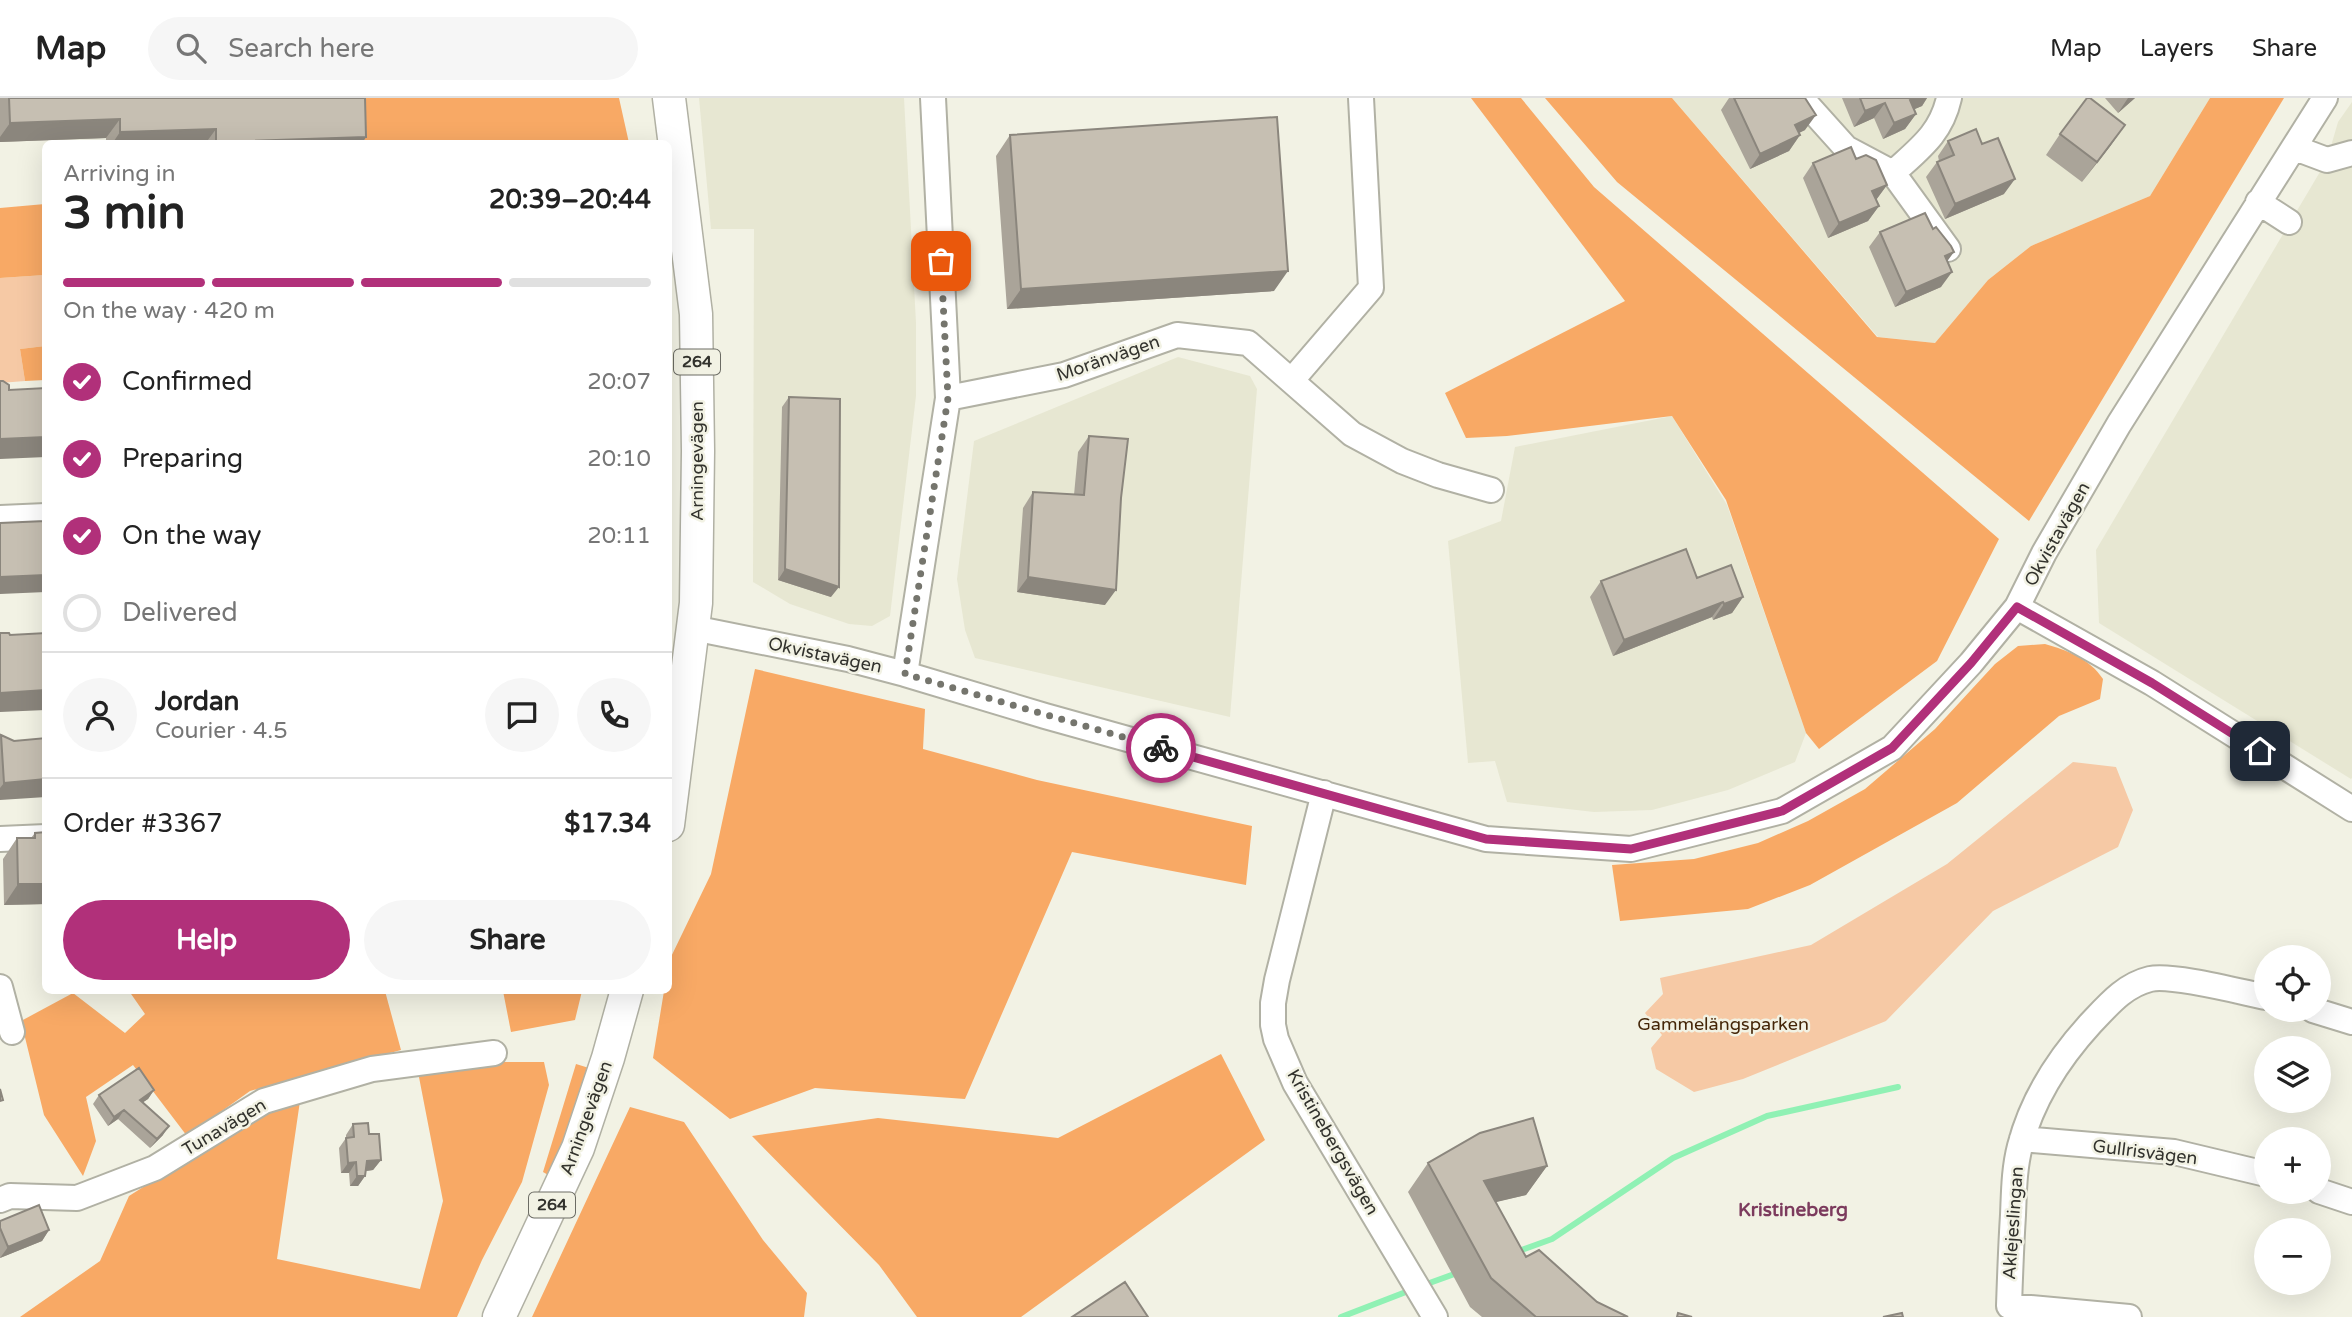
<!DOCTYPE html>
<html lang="en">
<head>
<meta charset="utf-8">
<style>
  :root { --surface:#fff; --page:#f6f6f6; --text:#222; --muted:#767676; --line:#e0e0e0; --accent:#b1307a }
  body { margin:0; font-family:"Varela Round",sans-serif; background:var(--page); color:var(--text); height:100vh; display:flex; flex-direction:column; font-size:26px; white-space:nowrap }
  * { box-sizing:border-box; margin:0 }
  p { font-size:23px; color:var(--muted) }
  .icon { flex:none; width:38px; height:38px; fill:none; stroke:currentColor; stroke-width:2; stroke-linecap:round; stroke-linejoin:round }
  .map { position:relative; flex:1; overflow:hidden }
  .details { position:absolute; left:42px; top:42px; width:630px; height:854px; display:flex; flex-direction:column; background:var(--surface); border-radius:10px; box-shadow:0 7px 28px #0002 }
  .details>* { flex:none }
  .fabs { position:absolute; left:2254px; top:847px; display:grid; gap:14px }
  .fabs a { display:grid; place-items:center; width:77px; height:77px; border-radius:50%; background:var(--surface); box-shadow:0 7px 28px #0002; font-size:35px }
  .pin { position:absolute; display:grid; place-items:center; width:60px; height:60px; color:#fff; margin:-30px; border-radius:14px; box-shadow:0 4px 10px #0006 }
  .courier { position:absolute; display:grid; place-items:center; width:70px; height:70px; margin:-35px; border:5px solid #b1307a; border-radius:50%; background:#fff; color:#222; box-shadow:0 2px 9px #0007 }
  .summary em { font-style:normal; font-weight:800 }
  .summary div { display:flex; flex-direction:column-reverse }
  .summary { display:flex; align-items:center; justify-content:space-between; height:119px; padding:0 21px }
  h1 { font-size:46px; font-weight:800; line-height:52px }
  .bar { display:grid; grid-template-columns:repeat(4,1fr); gap:10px 7px; align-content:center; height:84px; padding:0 21px }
  .bar i { height:9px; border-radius:5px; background:var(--line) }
  .bar .current { background:var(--accent) }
  .bar p { grid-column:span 4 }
  .line { display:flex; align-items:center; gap:18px; padding:0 21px; border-top:2px solid var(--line) }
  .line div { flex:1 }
  .round { display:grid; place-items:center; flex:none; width:74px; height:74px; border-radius:37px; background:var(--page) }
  ol { padding:0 21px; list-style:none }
  li { display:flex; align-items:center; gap:21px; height:77px }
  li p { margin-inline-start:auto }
  li .icon { padding:7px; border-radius:50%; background:var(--accent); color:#fff; stroke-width:4 }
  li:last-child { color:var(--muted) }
  li i { width:38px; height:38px; border:4px solid var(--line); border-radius:50% }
  .button { display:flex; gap:14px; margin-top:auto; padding:14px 21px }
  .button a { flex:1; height:80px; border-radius:42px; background:var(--accent); color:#fff; font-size:28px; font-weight:800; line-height:80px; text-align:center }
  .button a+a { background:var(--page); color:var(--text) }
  header { display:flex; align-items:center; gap:42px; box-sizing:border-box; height:98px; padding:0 35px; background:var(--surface); border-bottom:2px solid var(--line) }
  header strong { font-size:33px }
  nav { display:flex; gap:38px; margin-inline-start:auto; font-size:24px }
  .search { width:490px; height:63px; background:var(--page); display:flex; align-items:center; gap:18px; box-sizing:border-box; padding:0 24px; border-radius:38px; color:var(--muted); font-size:26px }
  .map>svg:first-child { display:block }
  .built { fill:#e7e7d2 }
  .green { fill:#f6c9a5 }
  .forest { fill:#f8a965 }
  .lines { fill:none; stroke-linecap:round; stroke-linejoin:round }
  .stream { stroke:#90f1b4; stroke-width:6 }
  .minor-casing { stroke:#b1b1a4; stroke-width:28 }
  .major-casing { stroke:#b1b1a4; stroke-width:35 }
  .minor { stroke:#fff; stroke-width:24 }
  .major { stroke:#fff; stroke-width:32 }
  .wall { fill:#aaa499 }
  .shaded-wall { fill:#8b867d }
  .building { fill:#c6bfb2; stroke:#8b867d; stroke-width:2 }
  .done { stroke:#75756d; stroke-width:7; stroke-dasharray:0 12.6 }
  .route { stroke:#b1307a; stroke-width:9 }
  .labels { text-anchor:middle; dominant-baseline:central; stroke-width:5; stroke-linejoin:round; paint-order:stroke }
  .shield { fill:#f2f2e4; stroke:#6c6c64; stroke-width:2 }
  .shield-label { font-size:16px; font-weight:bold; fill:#32322d }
  .street-label { font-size:18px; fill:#32322d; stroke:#f2f2e4 }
  .park-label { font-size:18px; fill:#442608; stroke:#f2f2e4 }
  .neighbourhood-label { font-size:19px; font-weight:bold; fill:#7c3b5d; stroke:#f2f2e4 }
</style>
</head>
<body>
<header>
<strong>Map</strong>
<div class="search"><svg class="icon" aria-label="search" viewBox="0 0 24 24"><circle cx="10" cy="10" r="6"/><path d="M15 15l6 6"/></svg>Search here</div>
<nav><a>Map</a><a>Layers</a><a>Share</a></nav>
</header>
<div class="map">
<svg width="2352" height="1219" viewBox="0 0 2352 1219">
  <rect width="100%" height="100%" fill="#f2f2e4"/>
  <path class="built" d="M699,0h205l12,225v73l-26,220 -18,10 -23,-2 -59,-20 -37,-22 1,-353h-43z
    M1672,0h538l-60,98 -119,50 -43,34 -53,63 -57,-6z
    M2352,4v676l-1,1 -252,-156 -3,-73 231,-390 11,-38z
    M1178,259l72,19 7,13 -27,328 -255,-59 -10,-28 -8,-51 17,-138z
    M1672,318l55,89 79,228 -11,29 -67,28 -76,20 -58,2 -87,-10 -12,-41 -27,2 -20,-222 53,-20 14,-74z"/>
  <path class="green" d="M45,177v71l-25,3 5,32 -25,2v-105z
    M2073,664l43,5 17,43 -15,37 -125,64 -107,110 -143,58 -49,13 -38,-23 -5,-21 11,-13 -17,-22 18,-19 -3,-16 151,-33 136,-81z"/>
  <path class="forest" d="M366,0h253l10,45 -265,1z
    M1471,0h50l73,89 405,352 -62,122 -118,88 -13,-16 -80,-233 -54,-84 -165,20 -41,2 -21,-45 180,-92z
    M1545,0h127l205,239 58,6 53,-63 43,-34 119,-50 60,-98h74l-255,423 -412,-339z
    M45,106v71l-45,3v-70z
    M45,248v34l-20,1 -5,-32z
    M2045,546c22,6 45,15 58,35l-3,20 -41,17 -102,87 -147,82 -62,24 -128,12 -8,-56 82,-6 64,-16 50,-22 57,-32 70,-60 60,-65 23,-18z
    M755,571l170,40 -2,40 114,31 215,46 -6,59 -174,-33 -107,247 -150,-11 -85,31 -77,-61 11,-67 4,-1 1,-29 42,-87z
    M129,893h256l16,59 -151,41 -63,45 -54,-71 -47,32 10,44 -13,35 -39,-61 -23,-94 52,-28 52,40 20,-19z
    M503,893v-1l79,1 -7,29 -64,12z
    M1221,956l44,86 -244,177h-104l-38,-52 -127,-129 126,-18 180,20z
    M495,964h49l5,23 -27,97 -40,78 -25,57h-437l80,-56 29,-65 136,-86 35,-9 -23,158 143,30 23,-88 -25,-129z
    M576,966l13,4 -28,87 -11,21 -7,-4z
    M630,1009l54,15 79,118 44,53 -3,24h-272z"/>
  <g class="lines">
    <path class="stream" d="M1516,1154l36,-13 121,-81 94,-42 131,-29
      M1424,1187l36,-13
      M1341,1219l70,-27"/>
    <defs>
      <path id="minor" d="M1801,0l45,50 47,25c26,-24 48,-39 56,-75
        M2295,50l32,12 25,-7
        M1893,75l55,76
        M2258,104l31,20
        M1292,282l79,-92 -10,-190
        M948,300l116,-23 113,-40 71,8 104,91 50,27 36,14 53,15
        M0,420l46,-2
        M2017,509l135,76 200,126
        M693,530l155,31 57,15 140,42 441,123 145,10 151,-38 110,-63 79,-85 46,-56 27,-54 75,-129 206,-326
        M905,576l43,-276 -15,-300
        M1324,695l-47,187 -4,23v22l3,14 19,44 140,234
        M0,741l46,-2
        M0,889l12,45
        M2313,912l39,12
        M2022,1041l152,13 92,22
        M2319,1093l33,11
        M0,1102l10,-4 67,2 78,-30 109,-67 108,-32 122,-16
        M2129,1219l-120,-11c1,-30 2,-60 4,-91 1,-23 1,-46 7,-69 12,-46 39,-88 71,-123 18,-19 34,-38 59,-44 22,-5 91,13 116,18"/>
      <path id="major" d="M668,727l28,-222 2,-152 -2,-137 -27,-216
        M499,1219l79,-169 30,-90 19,-68"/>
    </defs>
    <use href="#minor" class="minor-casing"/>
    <use href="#major" class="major-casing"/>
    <use href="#minor" class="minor"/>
    <use href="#major" class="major"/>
  </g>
  <path class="wall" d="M0,0h365l-3,46h-256v-6l-106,4z
    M1729,0h76v32l-6,3 1,2 -11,16 -39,18 -29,-59z
    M1842,0h85l-5,8 -8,3 2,5 -11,15 -22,10 -9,-21 -20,9z
    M2105,0h30l-17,15z
    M2060,36l51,11 -29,37 -36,-27z
    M1010,37l264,156 -267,18 -11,-153z
    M1948,43l34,3 22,50 -59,25 -19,-42 11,-15 2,-1 -1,-5z
    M1856,61l31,26 -11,15 3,6 -11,15 -40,17 -25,-60 10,-15z
    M1880,134l67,29 -6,26 -46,20 -26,-60z
    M789,299l42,200 -53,-17 4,-173z
    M1089,338l16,169 -88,-13 6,-84 10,-16 41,3 4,-43z
    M1697,480l46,19 -11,16 -19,7 -1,-3 -99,39 -23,-59 11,-16z
    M1,637l13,6 -14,59v-63z
    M35,735l11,71 -42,1 -1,-46 14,-21h14z
    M154,992l-6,9 -5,3 20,33 -13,13 -32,-29 -10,7 -15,-22 6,-9z
    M353,1026l16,10 12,26 -8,10 -7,1 -1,5 -7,10h-8l-1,-13h-8l-2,-25 7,-10v-3z
    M1428,1065l119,3 -21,29 -31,7 31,55 71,45 31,15h-146l-12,-10 -62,-115z
    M0,1123l49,9 -7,11 -42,17z"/>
  <path class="shaded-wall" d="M1915,0h12l-5,8 -23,10 11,-16z
    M2128,0h7l-17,15z
    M1885,5l-11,15 -20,9 11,-16z
    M1916,16l-11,15 -22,10 11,-16z
    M1816,17l-11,15 -21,10 11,-15z
    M120,21l-14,19 -106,4v-5l10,-14z
    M2125,27l-14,20 -29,37 15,-20z
    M216,31l-11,15h-93l8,-12z
    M1800,37l-11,16 -39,18 10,-15z
    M366,39l-4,7h-147l1,-2z
    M2015,81l-11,15 -59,25 10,-15z
    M1887,87l-11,15 -4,-9z
    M1879,108l-11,15 -40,17 11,-15z
    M1954,154l-11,15 2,-11z
    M1288,173l-14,20 -267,18 14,-20z
    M1952,174l-11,15 -46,20 11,-15z
    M46,339v20l-46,2v-20z
    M785,471l54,18 -8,10 -53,-17z
    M46,477v17l-46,2v-17z
    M1028,479l88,13 -11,15 -88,-13z
    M1743,499l-11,16 -19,7 11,-16z
    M1723,504l-11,15 -99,39 11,-16z
    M46,592v20l-46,2v-19z
    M46,681v18l-46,3v-12l4,-5z
    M18,786h28v20l-42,1z
    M154,992l-6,9 -15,10 7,-9z
    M124,1012l-6,9 -10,7 6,-9z
    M169,1028l-6,9 -13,13 7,-9z
    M381,1062l-8,10 -14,2 8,-11z
    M356,1064l-7,11h-8l7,-10z
    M1547,1068l-21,29 -63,15 21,-29z
    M357,1078h8l-7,10h-8z
    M49,1132l-7,11 -42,17 8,-11z"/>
  <path class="building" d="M9,0h356l1,39 -150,5v-13l-96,3v-13l-110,4z
    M1734,0h71l11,17 -21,10 5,10 -40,19z
    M1860,0h55l-5,2 6,14 -22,9 -9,-20 -20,8z
    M2087,0h3l35,27 -28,37 -37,-28z
    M1277,19l11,154 -267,18 -11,-154z
    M1976,31l6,15 16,-6 17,41 -60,25 -18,-42 17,-7 -6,-14z
    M1851,49l5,12 10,-4 10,5 11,25 -15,6 7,15 -40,17 -26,-60z
    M1925,115l8,16 3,-2 15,19 3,6 -9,4 7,16 -46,20 -26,-60z
    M0,283h3l6,4v5l37,-2v49l-46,2z
    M789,299l51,2 -1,188 -54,-18z
    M1089,338l39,3 -7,59 -5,92 -88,-13 5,-85 51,3z
    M44,418h2v59l-46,2v-54l45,-2z
    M1686,451l11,29 34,-13 12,32 -19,7 -1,-2 -99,38 -23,-59z
    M0,535h9l1,2 36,-2v57l-46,3z
    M1,637l13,6 32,-3v41l-42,4z
    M46,734v52h-28l-1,-46h18v-5z
    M139,970l15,22 -14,10 29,26 -12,13 -33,-29 -10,7 -15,-22z
    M0,991l3,11 -3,1z
    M1533,1020l14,48 -63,15 42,76 13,-7 58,52 31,15h-92l-45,-39 -63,-115 52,-30z
    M368,1025l1,11h10l2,26 -14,1 -2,15h-8l-1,-14 -8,1 -2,-25 8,-1 -1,-13z
    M39,1107l10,25 -41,17 -8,-19v-7z
    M1125,1184l23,35h-76z
    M1678,1215l14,4h-15z
    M1902,1215l1,4h-20z"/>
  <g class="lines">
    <path class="done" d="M941,163l7,137 -43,276 256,74"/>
    <path class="route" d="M1161,650l325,91 145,10 151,-38 110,-63 79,-85 46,-56 135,76 108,68"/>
  </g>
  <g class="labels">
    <g class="shield">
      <rect x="674" y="251.5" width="46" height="25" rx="5"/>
      <rect x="529" y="1094.5" width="46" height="25" rx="5"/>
    </g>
    <g class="shield-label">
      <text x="697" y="264">264</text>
      <text x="552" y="1107">264</text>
    </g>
    <g class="street-label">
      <text transform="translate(1108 260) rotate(-19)">Moränvägen</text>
      <text transform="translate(697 363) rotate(-90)">Arningevägen</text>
      <text transform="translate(2057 436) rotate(-61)">Okvistavägen</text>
      <text transform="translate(825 557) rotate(12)">Okvistavägen</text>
      <text transform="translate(586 1020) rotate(-70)">Arningevägen</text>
      <text transform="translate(224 1029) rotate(-31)">Tunavägen</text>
      <text transform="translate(1333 1044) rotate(60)">Kristinebergsvägen</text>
      <text transform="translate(2145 1054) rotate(7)">Gullrisvägen</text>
      <text transform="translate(2013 1125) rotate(-86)">Aklejeslingan</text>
    </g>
    <g class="park-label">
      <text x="1723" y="926">Gammelängsparken</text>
    </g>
    <g class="neighbourhood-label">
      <text x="1793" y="1112">Kristineberg</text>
    </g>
  </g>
</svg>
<div class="fabs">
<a><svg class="icon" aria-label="locate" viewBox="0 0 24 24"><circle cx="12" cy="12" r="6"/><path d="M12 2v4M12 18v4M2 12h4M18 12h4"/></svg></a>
<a><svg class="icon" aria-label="layers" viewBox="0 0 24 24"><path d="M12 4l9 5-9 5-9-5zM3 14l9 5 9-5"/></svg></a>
<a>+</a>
<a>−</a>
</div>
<div class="pin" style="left:941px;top:163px;background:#ea580c"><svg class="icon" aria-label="bag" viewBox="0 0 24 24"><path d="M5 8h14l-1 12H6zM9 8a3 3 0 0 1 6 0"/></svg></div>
<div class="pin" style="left:2260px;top:653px;background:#1f2937"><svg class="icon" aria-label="home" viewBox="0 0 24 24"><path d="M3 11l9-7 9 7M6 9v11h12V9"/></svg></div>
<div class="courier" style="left:1161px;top:650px"><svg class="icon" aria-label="bike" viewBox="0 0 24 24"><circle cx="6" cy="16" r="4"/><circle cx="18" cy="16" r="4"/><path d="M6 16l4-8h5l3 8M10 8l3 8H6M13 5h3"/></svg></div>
<section class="details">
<div class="summary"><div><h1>3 min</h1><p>Arriving in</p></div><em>20:39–20:44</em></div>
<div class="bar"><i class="current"></i><i class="current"></i><i class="current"></i><i></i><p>On the way · 420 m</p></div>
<ol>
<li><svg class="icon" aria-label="check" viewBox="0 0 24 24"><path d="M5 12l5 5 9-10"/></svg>Confirmed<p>20:07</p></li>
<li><svg class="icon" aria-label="check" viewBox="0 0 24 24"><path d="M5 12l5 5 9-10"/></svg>Preparing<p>20:10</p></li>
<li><svg class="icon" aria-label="check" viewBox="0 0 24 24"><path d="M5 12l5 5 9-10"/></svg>On the way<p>20:11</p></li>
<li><i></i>Delivered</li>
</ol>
<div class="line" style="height:126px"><a class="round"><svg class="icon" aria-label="person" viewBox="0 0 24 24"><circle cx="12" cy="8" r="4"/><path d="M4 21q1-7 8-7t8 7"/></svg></a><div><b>Jordan</b><p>Courier · 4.5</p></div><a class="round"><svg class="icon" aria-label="chat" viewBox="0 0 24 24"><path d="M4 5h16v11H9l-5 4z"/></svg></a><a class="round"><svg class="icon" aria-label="phone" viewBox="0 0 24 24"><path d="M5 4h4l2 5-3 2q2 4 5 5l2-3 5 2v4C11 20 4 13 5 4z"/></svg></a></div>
<div class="line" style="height:91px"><div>Order #3367</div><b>$17.34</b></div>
<div class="button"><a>Help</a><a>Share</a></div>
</section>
</div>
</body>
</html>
